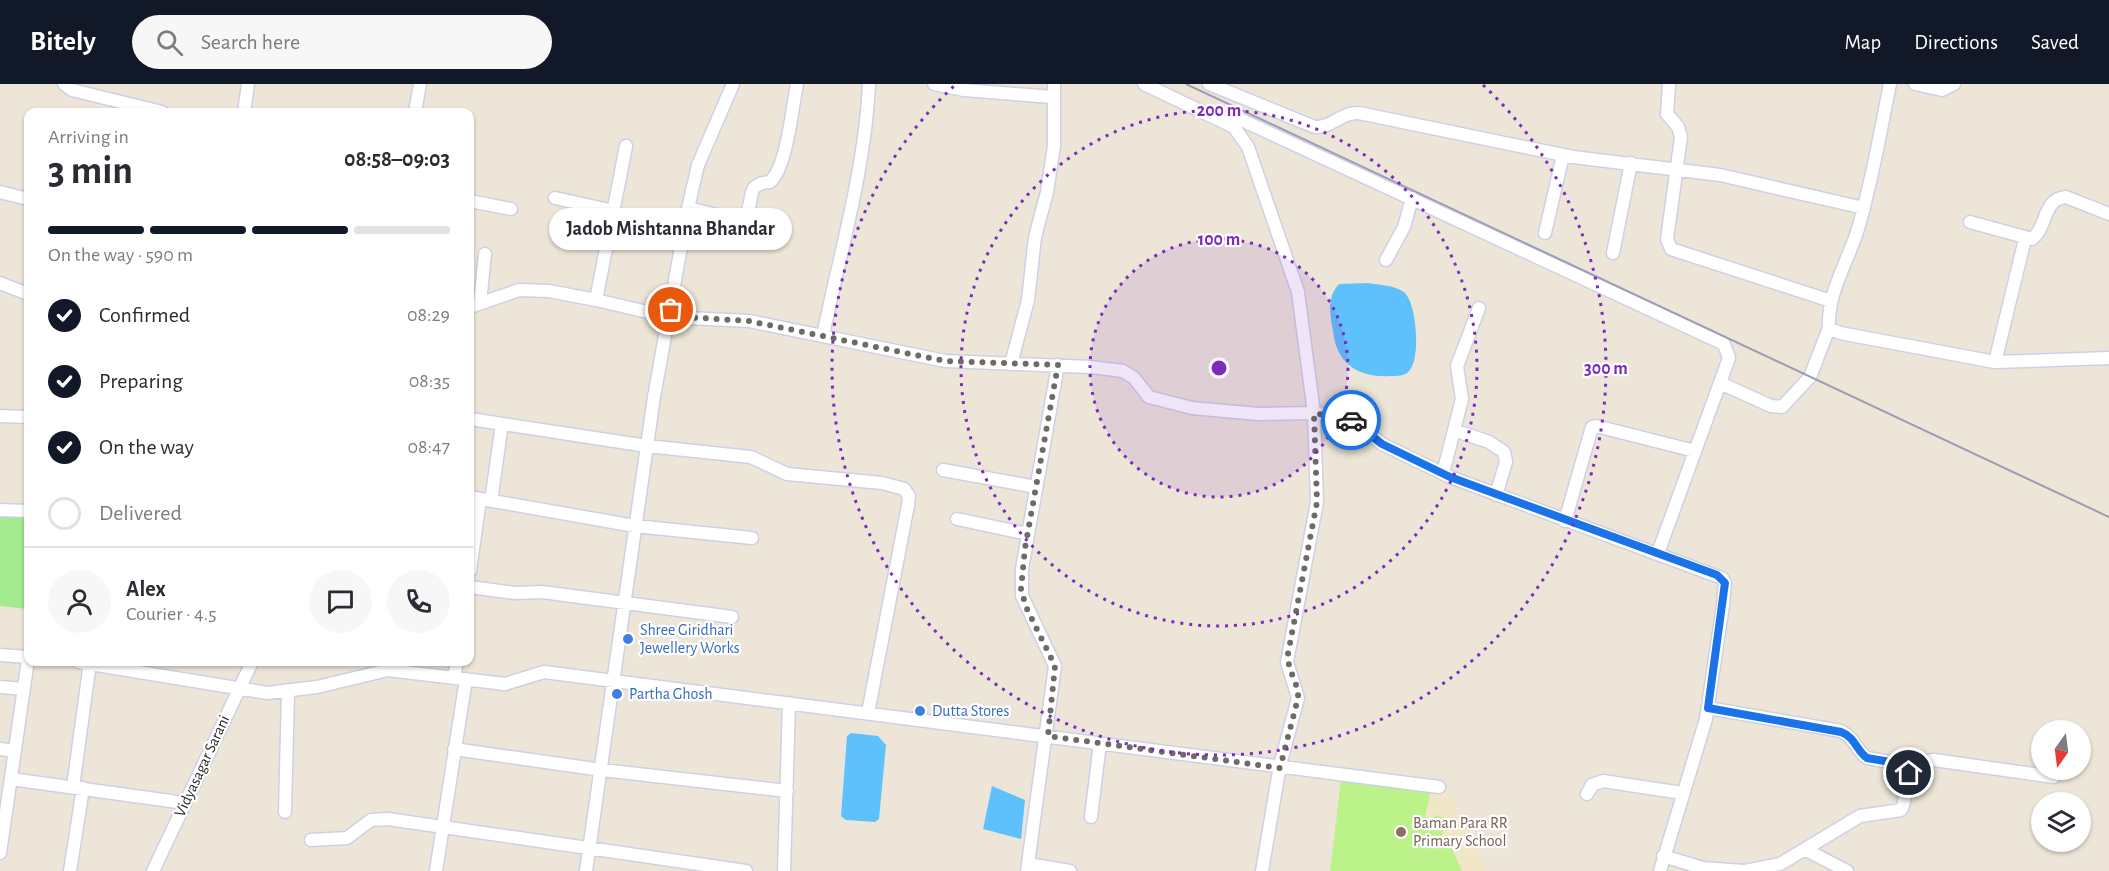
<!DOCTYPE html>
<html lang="en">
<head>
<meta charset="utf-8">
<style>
  :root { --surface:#fff; --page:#f7f7f7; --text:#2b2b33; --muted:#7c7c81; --line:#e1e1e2; --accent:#111827 }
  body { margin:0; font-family:"Alegreya Sans",sans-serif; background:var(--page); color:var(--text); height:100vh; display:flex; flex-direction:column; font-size:22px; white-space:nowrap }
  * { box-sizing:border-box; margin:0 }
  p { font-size:20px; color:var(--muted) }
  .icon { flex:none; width:33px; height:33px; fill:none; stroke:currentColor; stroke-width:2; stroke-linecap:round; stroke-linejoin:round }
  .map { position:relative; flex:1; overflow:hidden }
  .sheet { position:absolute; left:24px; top:24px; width:450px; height:558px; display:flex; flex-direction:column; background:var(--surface); border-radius:12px; box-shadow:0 2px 4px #0004 }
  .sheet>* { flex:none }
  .needle { width:39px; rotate:194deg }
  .buttons { position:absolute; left:2031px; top:636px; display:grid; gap:12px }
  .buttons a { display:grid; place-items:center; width:60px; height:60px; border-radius:50%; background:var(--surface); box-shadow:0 2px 4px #0004; font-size:30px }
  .pin { position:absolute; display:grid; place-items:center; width:51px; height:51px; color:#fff; margin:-26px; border:3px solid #fff; border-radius:50%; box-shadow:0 2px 6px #0007 }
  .courier { position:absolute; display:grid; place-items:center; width:60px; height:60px; margin:-30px; border:4px solid #1a73e8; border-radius:50%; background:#fff; color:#222; box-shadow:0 2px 8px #0007 }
  .bubble { position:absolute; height:42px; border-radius:21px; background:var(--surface); box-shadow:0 2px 4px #0004; font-size:20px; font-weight:600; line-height:42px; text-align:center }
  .headline em { font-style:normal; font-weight:600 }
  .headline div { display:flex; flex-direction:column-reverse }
  .headline { display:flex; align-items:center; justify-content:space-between; height:102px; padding:0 24px }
  h1 { font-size:39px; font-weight:600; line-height:45px }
  .bar { display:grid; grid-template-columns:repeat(4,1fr); gap:9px 6px; align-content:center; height:72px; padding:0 24px }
  .bar i { height:8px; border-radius:4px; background:var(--line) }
  .bar .active { background:var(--accent) }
  .bar p { grid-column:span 4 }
  .line { display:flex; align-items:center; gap:15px; padding:0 24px; border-top:2px solid var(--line) }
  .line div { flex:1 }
  .round { display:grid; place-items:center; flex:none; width:63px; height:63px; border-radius:32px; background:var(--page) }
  ol { padding:0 24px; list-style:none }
  li { display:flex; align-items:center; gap:18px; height:66px }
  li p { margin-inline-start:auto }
  li .icon { padding:6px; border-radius:50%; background:var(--accent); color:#fff; stroke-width:4 }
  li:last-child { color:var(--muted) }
  li i { width:33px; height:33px; border:3px solid var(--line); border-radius:50% }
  header { display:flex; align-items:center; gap:36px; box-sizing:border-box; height:84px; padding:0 30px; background:var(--accent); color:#fff }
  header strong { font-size:28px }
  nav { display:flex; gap:33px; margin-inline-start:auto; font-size:21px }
  .search { width:420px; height:54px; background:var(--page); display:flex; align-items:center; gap:15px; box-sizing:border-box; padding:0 21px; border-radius:33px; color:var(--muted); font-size:22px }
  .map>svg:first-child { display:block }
  .education { fill:#f1e7c6 }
  .green { fill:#a4ea8f }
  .pitch { fill:#bbf289 }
  .water { fill:#5fc1fb }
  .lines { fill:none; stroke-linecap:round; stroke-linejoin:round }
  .minor-casing { stroke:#ced0e4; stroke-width:15 }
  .minor { stroke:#fff; stroke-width:12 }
  .rail { stroke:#9b9cb5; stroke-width:2 }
  .done { stroke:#6e6b66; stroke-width:6; stroke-dasharray:0 10.8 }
  .route { stroke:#1a73e8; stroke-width:8 }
  .ring { fill:none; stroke:#7b2cbf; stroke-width:3; stroke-dasharray:3 6 }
  .shop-dot { fill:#3f7fe0; stroke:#fff; stroke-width:2 }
  .education-dot { fill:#8d6e63; stroke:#fff; stroke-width:2 }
  .labels { text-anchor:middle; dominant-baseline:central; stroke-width:4.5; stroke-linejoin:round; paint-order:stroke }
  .shop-label { font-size:16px; fill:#366cbe; stroke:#fff; text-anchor:start }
  .street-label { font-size:16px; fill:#292929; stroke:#fff }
  .education-label { font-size:16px; fill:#785e54; stroke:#fff; text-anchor:start }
  .centre { fill:#7b2cbf; stroke:#fff; stroke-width:3 }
  .ring-label { font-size:18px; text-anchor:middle; font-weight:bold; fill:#7b2cbf; stroke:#fff; stroke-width:4.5; stroke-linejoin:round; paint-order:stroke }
</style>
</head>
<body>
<header>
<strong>Bitely</strong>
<div class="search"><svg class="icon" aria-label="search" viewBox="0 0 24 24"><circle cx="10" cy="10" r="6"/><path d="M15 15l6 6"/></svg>Search here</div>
<nav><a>Map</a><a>Directions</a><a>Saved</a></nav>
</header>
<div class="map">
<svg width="2109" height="787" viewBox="0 0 2109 787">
  <rect width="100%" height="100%" fill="#ede6d8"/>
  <path class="education" d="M1341,697l108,12 37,78h-156z"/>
  <path class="green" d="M0,431l28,1v93l-28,-3z"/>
  <path class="pitch" d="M1341,697l90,10 -6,26 8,2 1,-4 12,3 -6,26 11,3 11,24h-132z"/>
  <path class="water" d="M1368,199c11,2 26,2 36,9 13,11 17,67 5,79 -4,5 -12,5 -18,5 -28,2 -52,-9 -57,-39 -3,-19 -9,-38 5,-53z
    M851,649l27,3 8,9 -7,74 -4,3 -29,-2 -5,-4 6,-80z
    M992,702l33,14 -4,39 -38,-10z"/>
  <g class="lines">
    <defs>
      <path id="minor" d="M64,0l8,6 90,22
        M934,0l30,6 88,7
        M1144,0l90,43 14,20 50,145 16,121 27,2 20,11 21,18 68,33 272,101 3,5 -2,22 -17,114 -46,152
        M1209,0l106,43c17,1 26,-15 44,-14l214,44 147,18 144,33
        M1669,0l-2,30 11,13 3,10 -14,102 4,10 160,52
        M1890,0c-10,49 -18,99 -33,148 -10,31 -30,62 -28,96l11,5 155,29 114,-4
        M1915,0l27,6 12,-6
        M244,28l4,-28
        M415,28l5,-28
        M1231,31l493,229 5,14 -71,195
        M626,62l-30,154 73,17 80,4 196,40 146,6 32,4 11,7 15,19 43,11 66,6 56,-1 3,89 -30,160 11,36 -18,67 -18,106
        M0,108l28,7
        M555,114l59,13
        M470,117l41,8
        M688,124l41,10 16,-2c11,-16 -2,-32 25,-34 17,-15 22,-74 27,-98
        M1970,138l62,17c16,-12 10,-40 34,-42l43,17
        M1545,149l18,-78
        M1613,169l18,-90
        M1386,176l18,-33 8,-29
        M0,199l28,11
        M480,219l5,-49
        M470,223l49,-17 30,1 47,9
        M823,252c17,-84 42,-166 46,-252
        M1995,278l30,-123
        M1011,280l17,-64 7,-63 12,-45 7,-46v-62
        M1720,299l51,23 11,1 28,-30 19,-49
        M0,332l28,1
        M470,335l177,27 104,11 36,17 95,9 22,6 5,7 -1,9 -40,208
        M1454,346l35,12 15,10 2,10 -10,33
        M943,386l93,17
        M1443,389l19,-74 -5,-33 22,-58
        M470,413l165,29 117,12
        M491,417l11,-77
        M0,426l28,1
        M957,435l71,15
        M1565,437l27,-94 4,-1 99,25
        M470,487l10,-72
        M470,503l45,6 27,-1 190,25
        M0,571l28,2
        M78,578l189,31 50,-6 71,-17 117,14 39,-12 895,115
        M454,593l3,-15
        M0,603l24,2
        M1708,624l133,23c14,7 15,19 26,27l46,8
        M0,665l15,2
        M454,665l148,21 185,21
        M11,695l174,24
        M73,703l17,-125
        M1587,710l5,-9 11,-4 79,12
        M285,728l3,-120
        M1091,733l9,-74
        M311,756l36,-2 24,-18 17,-1 358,52
        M1806,766l41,21
        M0,769l28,-193
        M1663,772l40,12 41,3
        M1028,780l42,7
        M70,787l13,-83
        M153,787l99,-209
        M436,787l30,-192
        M586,787l68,-474 34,-189 10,-43 35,-81
        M784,787l5,-168
        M1027,787l28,-205 -33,-70v-27l36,-204
        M1745,787l35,-7 80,-48 41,-6c8,-14 2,-38 16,-47l17,-3 120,17"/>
    </defs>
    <use href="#minor" class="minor-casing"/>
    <use href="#minor" class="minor"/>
    <path class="rail" d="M1186,0l923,433"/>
  </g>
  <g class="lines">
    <path class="done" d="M671,226l-2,6 80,5 196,40 113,4 -33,183 -4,41 5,18 29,59 -7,70 232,32 18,-70c1,-15 -11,-27 -10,-44l29,-152 -3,-88 27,1 10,5"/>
    <path class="route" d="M1351,336l31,24 68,33 267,98 8,8 -1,7 -16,118 133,24c14,5 15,18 26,26l46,8 -4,7"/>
  </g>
  <circle cx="1219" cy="284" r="129" fill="#7b2cbf" fill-opacity=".12"/>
  <g class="ring">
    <circle cx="1219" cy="284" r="129"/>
    <circle cx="1219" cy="284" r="258"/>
    <path d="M1483 1A387 387 0 1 1 955 1"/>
  </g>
  <g class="shop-dot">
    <circle cx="628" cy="555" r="6"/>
    <circle cx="617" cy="610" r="6"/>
    <circle cx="920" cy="627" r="6"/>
  </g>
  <circle class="education-dot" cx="1401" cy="748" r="6"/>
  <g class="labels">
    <g class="shop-label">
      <text x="640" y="546">Shree Giridhari<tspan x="640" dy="18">Jewellery Works</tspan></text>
      <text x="629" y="610">Partha Ghosh</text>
      <text x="932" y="627">Dutta Stores</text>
    </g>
    <g class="street-label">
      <text transform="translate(202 682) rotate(-65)">Vidyasagar Sarani</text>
    </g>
    <g class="education-label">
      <text x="1413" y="739">Baman Para RR<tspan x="1413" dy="18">Primary School</tspan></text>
    </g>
  </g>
  <circle cx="1219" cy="284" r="9" class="centre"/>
  <g class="ring-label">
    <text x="1219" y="32">200 m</text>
    <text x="1219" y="161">100 m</text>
    <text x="1606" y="290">300 m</text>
  </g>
</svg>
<div class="buttons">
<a><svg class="needle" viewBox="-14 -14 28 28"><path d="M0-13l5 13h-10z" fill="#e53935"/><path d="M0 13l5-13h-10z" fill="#7c7c81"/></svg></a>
<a><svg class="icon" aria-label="layers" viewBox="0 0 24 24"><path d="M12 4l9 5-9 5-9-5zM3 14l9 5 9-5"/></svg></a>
</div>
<div class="pin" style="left:671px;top:226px;background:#ea580c"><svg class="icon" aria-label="bag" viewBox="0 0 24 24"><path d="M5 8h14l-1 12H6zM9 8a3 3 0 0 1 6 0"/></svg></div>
<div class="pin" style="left:1909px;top:689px;background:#1f2937"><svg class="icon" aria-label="home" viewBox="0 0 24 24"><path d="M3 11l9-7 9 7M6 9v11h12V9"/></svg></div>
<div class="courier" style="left:1351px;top:336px"><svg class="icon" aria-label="car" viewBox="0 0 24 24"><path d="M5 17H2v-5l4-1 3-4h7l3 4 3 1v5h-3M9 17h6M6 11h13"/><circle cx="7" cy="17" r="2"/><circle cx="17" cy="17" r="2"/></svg></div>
<div class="bubble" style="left:549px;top:124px;width:243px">Jadob Mishtanna Bhandar</div>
<section class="sheet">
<div class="headline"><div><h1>3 min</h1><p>Arriving in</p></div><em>08:58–09:03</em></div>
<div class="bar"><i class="active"></i><i class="active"></i><i class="active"></i><i></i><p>On the way · 590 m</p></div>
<ol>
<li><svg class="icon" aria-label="check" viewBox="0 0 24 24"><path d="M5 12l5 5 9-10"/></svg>Confirmed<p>08:29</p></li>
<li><svg class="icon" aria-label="check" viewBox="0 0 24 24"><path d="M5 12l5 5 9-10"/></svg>Preparing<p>08:35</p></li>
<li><svg class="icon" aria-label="check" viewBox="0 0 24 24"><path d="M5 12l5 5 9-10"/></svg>On the way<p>08:47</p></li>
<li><i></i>Delivered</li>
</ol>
<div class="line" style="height:108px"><a class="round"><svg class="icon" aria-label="person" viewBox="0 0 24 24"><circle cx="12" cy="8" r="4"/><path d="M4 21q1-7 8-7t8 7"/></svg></a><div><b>Alex</b><p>Courier · 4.5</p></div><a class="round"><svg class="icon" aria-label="chat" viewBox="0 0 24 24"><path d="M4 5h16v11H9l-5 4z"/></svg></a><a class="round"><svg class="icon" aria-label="phone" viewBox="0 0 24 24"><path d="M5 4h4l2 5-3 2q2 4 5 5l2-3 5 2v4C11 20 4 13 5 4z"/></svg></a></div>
</section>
</div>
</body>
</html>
